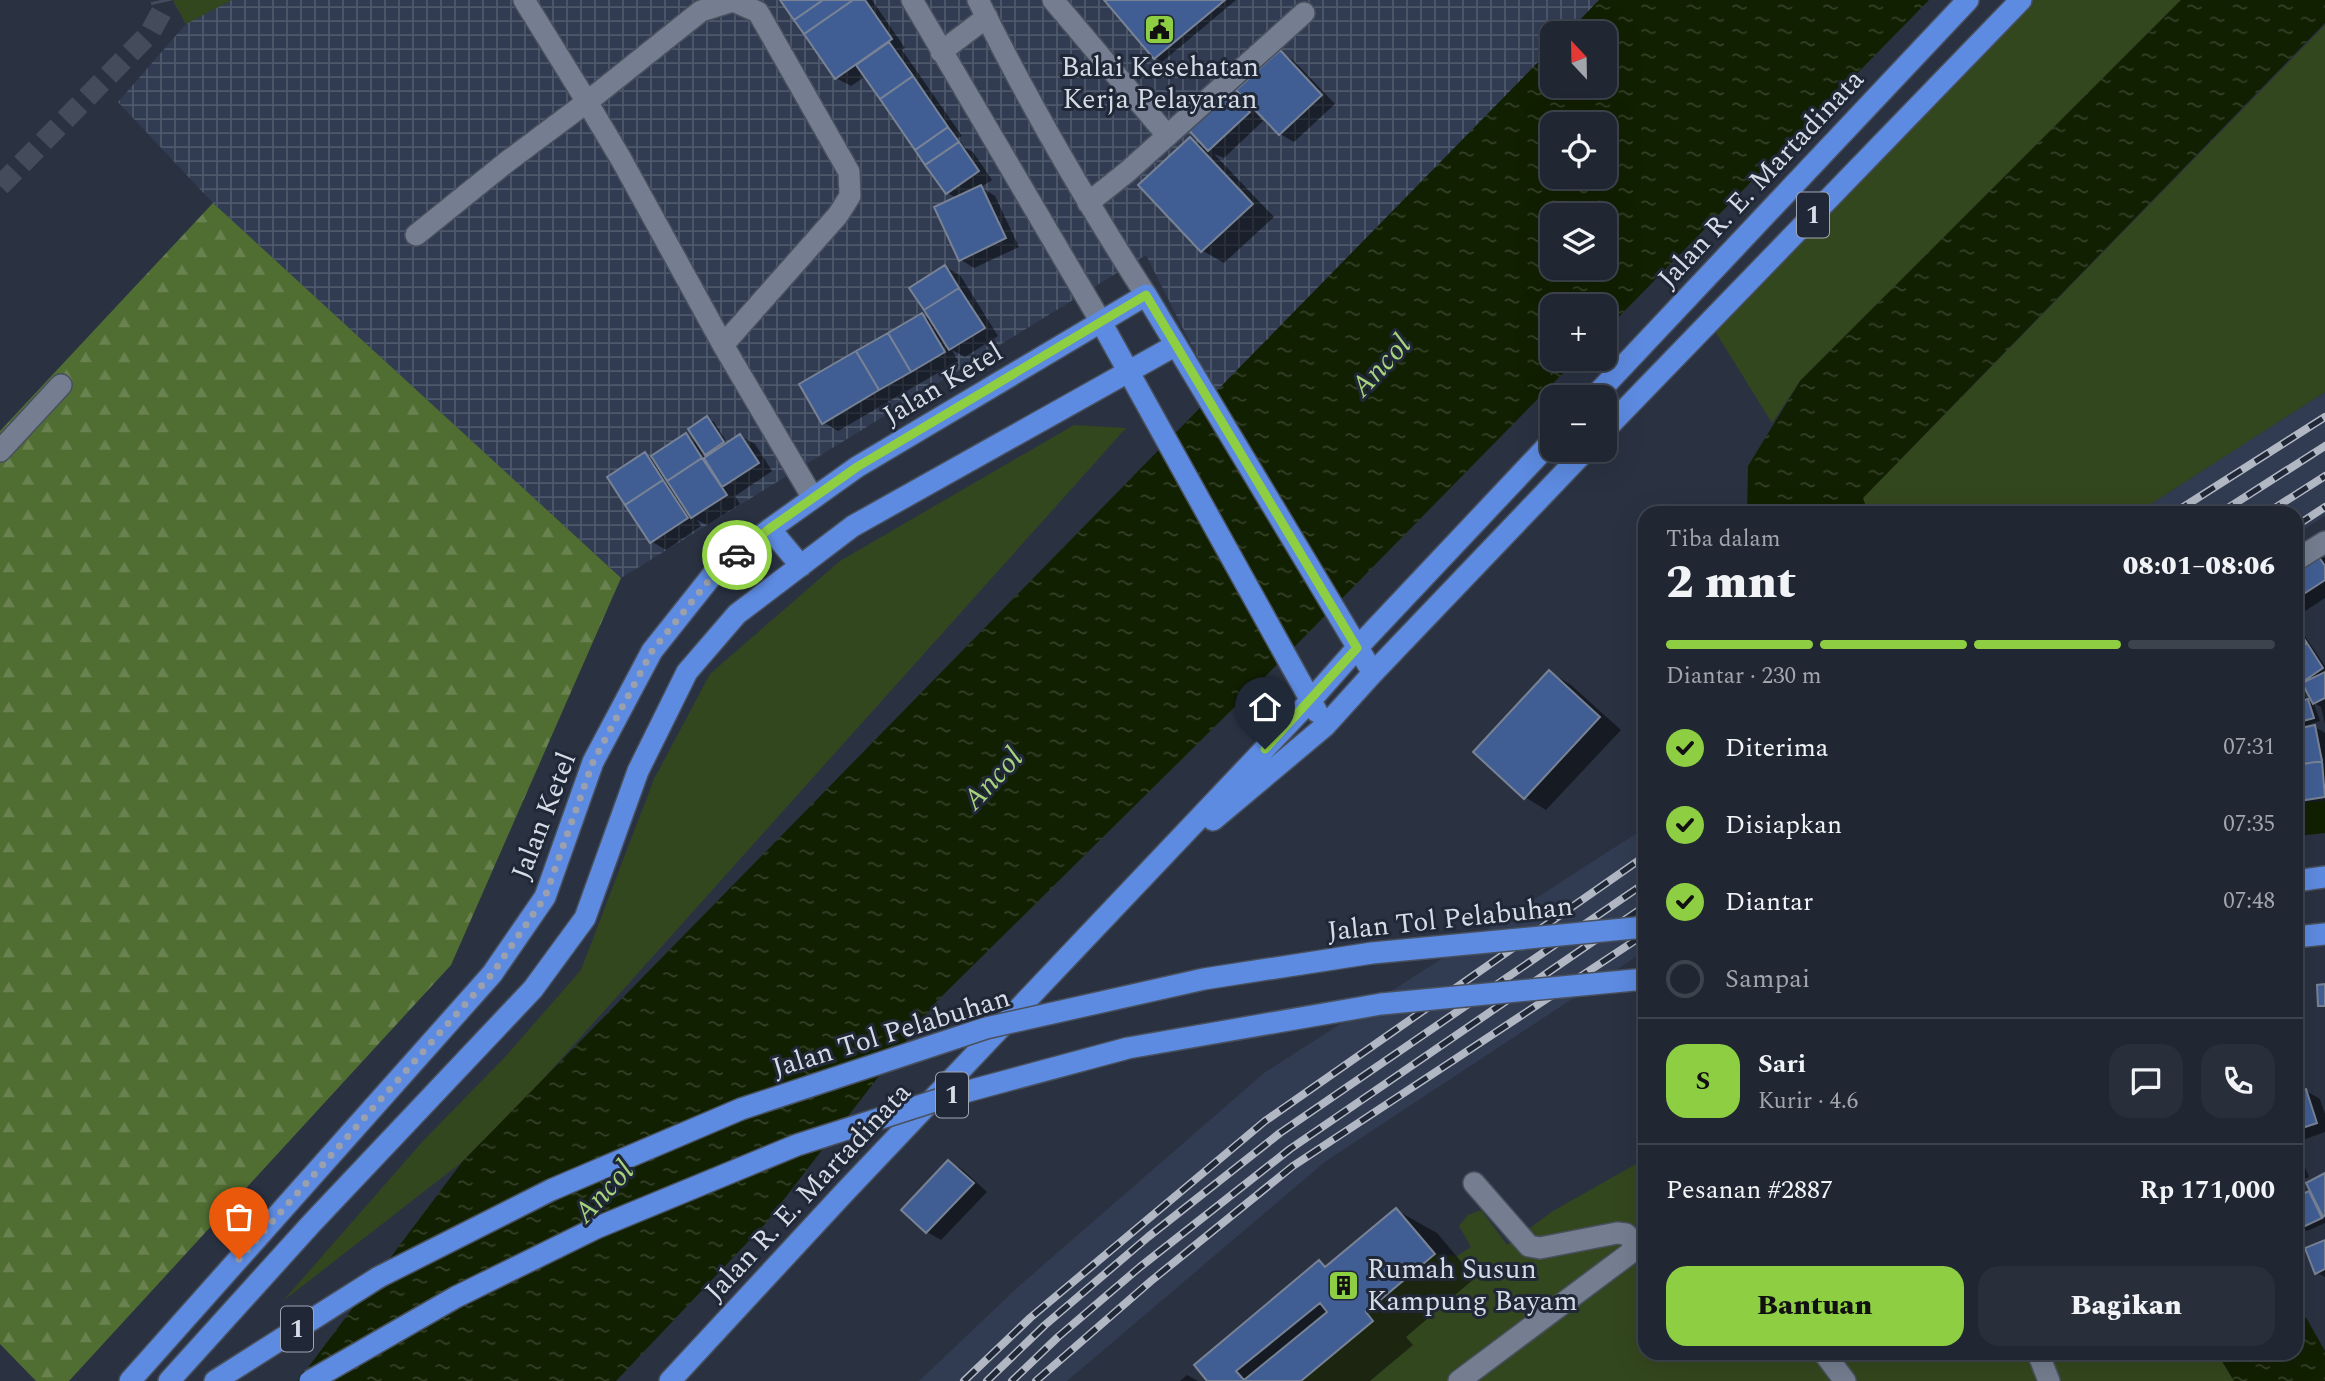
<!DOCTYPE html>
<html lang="id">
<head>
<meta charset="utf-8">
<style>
  :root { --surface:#202632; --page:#282e3a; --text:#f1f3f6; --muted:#a2a5ac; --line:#3d434d; --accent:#8ece43 }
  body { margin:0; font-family:Spectral,serif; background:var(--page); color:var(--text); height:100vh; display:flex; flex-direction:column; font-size:26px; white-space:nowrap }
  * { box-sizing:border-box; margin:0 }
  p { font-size:23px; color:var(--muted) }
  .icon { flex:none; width:38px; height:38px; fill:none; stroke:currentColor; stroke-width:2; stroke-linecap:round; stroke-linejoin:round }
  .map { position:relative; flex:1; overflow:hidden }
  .panel { position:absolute; left:1638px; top:506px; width:665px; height:854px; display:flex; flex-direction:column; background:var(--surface); border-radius:21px; box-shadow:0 7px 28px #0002,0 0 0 2px var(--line) }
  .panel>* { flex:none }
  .needle { width:46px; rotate:338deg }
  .fabs { position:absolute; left:1540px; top:21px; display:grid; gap:14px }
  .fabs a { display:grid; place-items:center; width:77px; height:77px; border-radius:14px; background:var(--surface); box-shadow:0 7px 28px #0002,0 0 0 2px var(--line); font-size:35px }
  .pin { position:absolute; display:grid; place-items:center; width:60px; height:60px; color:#fff; margin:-72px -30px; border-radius:50% 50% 50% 0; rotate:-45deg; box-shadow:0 0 7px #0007 }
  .pin .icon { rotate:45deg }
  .courier { position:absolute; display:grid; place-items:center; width:70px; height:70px; margin:-35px; border:5px solid #8ece43; border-radius:50%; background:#fff; color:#222; box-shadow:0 2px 9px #0007 }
  .headline em { font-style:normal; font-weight:800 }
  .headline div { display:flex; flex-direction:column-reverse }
  .headline { display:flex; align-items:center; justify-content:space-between; height:119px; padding:0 28px }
  h1 { font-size:46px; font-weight:800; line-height:52px }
  .bar { display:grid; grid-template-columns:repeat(4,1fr); gap:10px 7px; align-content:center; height:84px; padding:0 28px }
  .bar i { height:9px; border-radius:5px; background:var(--line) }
  .bar .on { background:var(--accent) }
  .bar p { grid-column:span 4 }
  .line { display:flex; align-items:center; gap:18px; padding:0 28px; border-top:2px solid var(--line) }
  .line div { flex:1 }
  .round { display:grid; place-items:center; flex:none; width:74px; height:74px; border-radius:21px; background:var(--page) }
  ol { padding:0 28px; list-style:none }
  li { display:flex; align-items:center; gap:21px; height:77px }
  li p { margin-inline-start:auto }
  li .icon { padding:7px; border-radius:50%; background:var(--accent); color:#111; stroke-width:4 }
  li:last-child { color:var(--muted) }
  li i { width:38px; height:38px; border:4px solid var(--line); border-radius:50% }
  .cta { display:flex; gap:14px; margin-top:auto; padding:14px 28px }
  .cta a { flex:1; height:80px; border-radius:21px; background:var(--accent); color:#111; font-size:28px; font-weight:800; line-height:80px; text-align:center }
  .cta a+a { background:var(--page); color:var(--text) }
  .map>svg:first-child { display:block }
  .built { fill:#313c52 }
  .industrial { fill:url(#industrial-grid) }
  .green { fill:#33471e }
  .forest { fill:url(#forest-firs) }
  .water { fill:url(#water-ripples); fill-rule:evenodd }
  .shadow { fill:#0007 }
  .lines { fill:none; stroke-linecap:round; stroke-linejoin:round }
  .canal { stroke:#122002; stroke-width:32 }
  .building { fill:#415e94; stroke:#788295; stroke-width:2; fill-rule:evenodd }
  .minor-tunnel { stroke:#444c5b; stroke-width:21; stroke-dasharray:21 10; stroke-linecap:butt }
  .minor-casing { stroke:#49505d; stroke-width:24 }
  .highway-casing { stroke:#49505d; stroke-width:24 }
  .minor { stroke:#747e90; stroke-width:21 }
  .highway { stroke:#5d8be1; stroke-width:21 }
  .rail-casing { stroke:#b1b7c3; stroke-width:8 }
  .rail { stroke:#202837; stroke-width:5; stroke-dasharray:16; stroke-linecap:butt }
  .highway-bridge-casing { stroke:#49505d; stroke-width:24; stroke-linecap:butt }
  .highway-bridge { stroke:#5d8be1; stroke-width:21 }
  .done { stroke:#9aa0ad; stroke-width:7; stroke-dasharray:0 12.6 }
  .route { stroke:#8ece43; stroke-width:9 }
  .labels { text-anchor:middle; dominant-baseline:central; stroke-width:6; stroke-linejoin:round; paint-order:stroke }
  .shield { fill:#202837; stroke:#9fa6b2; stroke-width:2 }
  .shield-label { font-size:26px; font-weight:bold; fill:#d6dce6 }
  .poi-label { font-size:28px; fill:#d6dce6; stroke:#202837 }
  .street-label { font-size:28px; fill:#d6dce6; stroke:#202837 }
  .water-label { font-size:30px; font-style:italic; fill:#a7d37c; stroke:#202837 }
</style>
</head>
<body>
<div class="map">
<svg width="2325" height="1381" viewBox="0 0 2325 1381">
  <defs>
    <pattern id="industrial-grid" width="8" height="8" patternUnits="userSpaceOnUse" patternTransform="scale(1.75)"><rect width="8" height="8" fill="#313c52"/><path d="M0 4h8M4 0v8" fill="none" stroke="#4e586b"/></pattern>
    <pattern id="forest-firs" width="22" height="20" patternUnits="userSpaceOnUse" patternTransform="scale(1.75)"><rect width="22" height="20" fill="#516e32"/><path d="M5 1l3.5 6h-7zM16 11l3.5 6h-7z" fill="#698250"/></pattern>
    <pattern id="water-ripples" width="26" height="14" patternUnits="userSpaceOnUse" patternTransform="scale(1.75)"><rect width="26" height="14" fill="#122002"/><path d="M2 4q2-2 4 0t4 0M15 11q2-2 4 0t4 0" fill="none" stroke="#344027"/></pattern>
  </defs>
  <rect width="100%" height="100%" fill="#2a3242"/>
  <path class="built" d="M2325,392v124l-29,18v-21h-159z
    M1645,828v123l-319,210 -259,220h-148l99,-94 246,-214z"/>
  <path class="industrial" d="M173,0h1429l-32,33h-18v18l-335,345 -71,-141 -525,323 -408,-375 -95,-101 68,-78z"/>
  <path class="green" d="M173,0h59l-46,24z
    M2019,0h162l-381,381 -28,42 -62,-100z
    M2325,25v367l-188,121h-269l-5,-15z
    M1074,425l52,3 -590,659 -74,75 -179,139 140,-160 82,-84 76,-87 73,-191 56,-105 130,-113z
    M1645,1159v194h572l17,28h-933l72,-60 -7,-9 69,-58 22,2 14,-9 -12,-21 9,-11 13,-5 26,35 46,-34z"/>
  <path class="forest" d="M213,203l408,375 -170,387 -382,416h-33l-36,-37v-913z"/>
  <path class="water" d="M1599,0h330l-324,331v-25h-53v53h25l-315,321 -326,322 -171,222 -149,157h-318l164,-219 1090,-1114v38h53v-53h-38zM1552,124h53v53h-53zM1552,215h53v53h-53z
    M2181,0h144v23l-462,475 5,15h-121l1,-47 52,-85z
    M2296,1300l29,51v30h-91l-17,-28h79z"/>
  <path class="shadow" d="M782,0h90l33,48 -3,2 60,86 -4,2 7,10 8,4 19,28 -11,7 14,9 24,51 -45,21 -14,-9 -3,-61 -10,-5 -81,-117 -15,10 -15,-8z
    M1107,0h129l-74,62 -6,-4z
    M1280,52l14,9 41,43 -41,38 -14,-8z
    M1227,91l15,8 21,22 -39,37 -10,-4 60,63 -50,46 -21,-12 -62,-66 49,-46 17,9z
    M945,267l15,8 38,61 -33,21 -13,-7 6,11 -120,70 -15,-9 99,-107 11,7z
    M707,418l7,4 14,22 12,-8 15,8 17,27 -37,25 5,8 -33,21 -10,-5 4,6 -35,24 -15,-9 -6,-87 6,4 35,-23 13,7z
    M2315,553l10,5v40l-29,19v-52z
    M2296,623l29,43v58l-4,-17 -7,-4 -8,-16 -10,-9z
    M1550,672l21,13 50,45 -75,80 -21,-13z
    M2296,685l6,4 5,11 7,4 6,17 -16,5 -6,-4z
    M2315,727l10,6v74l-10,1 -14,-8 -5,-27v-42z
    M2306,1091l14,8 5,15v18l-28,10 -1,-48z
    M2296,1155l5,3 8,19 -13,5z
    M949,1162l14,8 24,22 -46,48 -14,-8z
    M2325,1175v48l-18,8 -6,-4 -5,-10v-18l13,-6 5,2z
    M1396,1210l41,23 38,45 -69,59 7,8 -43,36h-160l109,-119 9,5z
    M2325,1242v35l-9,-5z
    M1187,1375l11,6h-18z"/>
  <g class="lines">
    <path class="canal" d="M2296,820l29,-3"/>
  </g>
  <path class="building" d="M780,0h43l-29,20z
    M823,0h30l-49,34 -10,-14z
    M853,0h12l27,39 -57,40 -31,-45z
    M1104,0h121l-71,59z
    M889,42l24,34 -33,23 -24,-34z
    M1280,50l42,45 -43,40 -43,-45z
    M913,76l35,51 -33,23 -35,-51z
    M1227,89l23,23 -42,39 -22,-24z
    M948,127l11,15 -34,23 -10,-15z
    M1190,137l63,67 -52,48 -63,-67z
    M959,142l20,29 -33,23 -21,-29z
    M981,185l25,53 -47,23 -25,-54z
    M945,265l14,23 -35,22 -15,-22z
    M959,288l26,40 -36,22 -25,-40z
    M922,313l23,39 -34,20 -23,-39z
    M888,333l23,39 -32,18 -23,-39z
    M856,351l23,39 -57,34 -23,-40z
    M707,416l17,26 -19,13 -17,-26z
    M686,433l16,25 -35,23 -16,-25z
    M740,434l19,29 -37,24 -18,-29z
    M645,452l18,28 -38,25 -18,-28z
    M702,458l25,37 -36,23 -24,-37z
    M663,480l25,38 -38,25 -25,-38z
    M2315,551l10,15v14l-29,19v-36z
    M2296,627l11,16 -11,7z
    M2307,643l16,25 -25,17 -2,-4v-31z
    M1549,670l51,47 -76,82 -51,-47z
    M2325,672v26l-12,6 -11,-21z
    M2308,699l6,19 -18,5v-21z
    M2315,725l7,36 -26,4v-36z
    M2322,761l3,36 -26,4 -3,-36z
    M2325,984v22h-7l-1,-21z
    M2306,1089l11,34 -21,7v-37z
    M948,1160l26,23 -48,50 -25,-23z
    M2325,1173v42l-2,2 -17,-34z
    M2309,1191l13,27 -23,11 -3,-8v-24z
    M1396,1208l39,46 -69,58 7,9 -72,60h-94l-13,-16 125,-105 6,7zM1320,1303l7,9 -83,68 -8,-9z
    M2325,1240v29l-10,5 -10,-26z"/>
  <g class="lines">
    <path class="minor-tunnel" d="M0,186l150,-153 13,-24 -2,-9"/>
    <defs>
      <path id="minor" d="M524,0l63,102 114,-91 32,-10 25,11 91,160 1,24 -12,19 -115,130 90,153
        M912,0l189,322
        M978,0c50,102 107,200 168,295
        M1053,0l113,134
        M941,52l46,-35
        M1088,203l39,-31 177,-159
        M416,235l92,-74 79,-59 34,57 102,186
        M0,451l61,-66
        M2296,560l29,-18
        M1474,1183l55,63 11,2 77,-15 9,1 12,13
        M1824,1353l21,28
        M2038,1353l11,28
        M1459,1381l186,-139"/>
      <path id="highway" d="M1101,322l216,390
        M1594,397l374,-397
        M1605,430l416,-430
        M770,529l31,37
        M1213,820l112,-94 48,-53 213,-223
        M2296,881l29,-4
        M2296,937l29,-3
        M130,1381l362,-407 53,-77 48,-135 59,-111 62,-78 56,-44 87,-62 289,-172 227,378
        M169,1381l142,-157 222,-235 52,-71 53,-147 49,-99 50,-58 116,-88 323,-181
        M215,1381l164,-104
        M670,1381l172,-186 469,-495 46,-52 195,-207"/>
    </defs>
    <use href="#minor" class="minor-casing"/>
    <use href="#highway" class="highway-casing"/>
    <use href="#minor" class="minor"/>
    <use href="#highway" class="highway"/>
    <defs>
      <path id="rail" d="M2174,513l151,-96
        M2220,513l105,-67
        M2267,513l58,-37
        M2296,526l29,-19
        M964,1381l66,-63 235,-197 380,-265
        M987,1381l58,-56 103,-88 132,-104 365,-250
        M1012,1381l46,-44 82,-70 150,-118 355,-243
        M1036,1381l115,-100 142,-115 352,-232"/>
    </defs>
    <use href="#rail" class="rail-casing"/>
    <use href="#rail" class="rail"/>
    <defs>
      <path id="highway-bridge" d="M379,1277l172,-87 190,-81 245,-81 218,-49 168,-26 273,-26
        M310,1381l146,-84 140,-69 201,-83 153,-49 178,-48 253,-44 264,-25"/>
    </defs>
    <use href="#highway-bridge" class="highway-bridge-casing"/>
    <use href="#highway-bridge" class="highway-bridge"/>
  </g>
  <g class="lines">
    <path class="done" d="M239,1259l253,-285 53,-77 48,-135 59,-111 63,-78 22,-18"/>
    <path class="route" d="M737,555l32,-26 88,-62 289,-172 211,353 -92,101"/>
  </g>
  <defs>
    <symbol id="civic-square" viewBox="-11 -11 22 22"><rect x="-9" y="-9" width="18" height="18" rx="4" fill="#8ece43" stroke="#202837"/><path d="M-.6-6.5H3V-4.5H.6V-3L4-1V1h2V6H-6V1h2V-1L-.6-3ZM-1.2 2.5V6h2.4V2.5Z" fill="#111"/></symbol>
    <symbol id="building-square" viewBox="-11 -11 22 22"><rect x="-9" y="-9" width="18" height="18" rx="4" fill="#8ece43" stroke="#202837"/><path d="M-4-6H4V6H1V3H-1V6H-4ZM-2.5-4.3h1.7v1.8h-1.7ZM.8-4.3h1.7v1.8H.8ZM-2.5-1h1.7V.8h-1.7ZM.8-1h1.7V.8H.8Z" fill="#111"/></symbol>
  </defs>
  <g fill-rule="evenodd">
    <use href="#civic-square" x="1142" y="12" width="35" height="35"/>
    <use href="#building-square" x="1326" y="1268" width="35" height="35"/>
  </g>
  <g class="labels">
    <g class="shield">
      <rect x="1797" y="192.5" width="32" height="45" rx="5"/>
      <rect x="936" y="1072.5" width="32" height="45" rx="5"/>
      <rect x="281" y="1306.5" width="32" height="45" rx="5"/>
    </g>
    <g class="shield-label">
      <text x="1813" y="215">1</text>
      <text x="952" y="1095">1</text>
      <text x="297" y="1329">1</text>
    </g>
    <g class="poi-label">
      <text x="1160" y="67">Balai Kesehatan<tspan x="1160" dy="32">Kerja Pelayaran</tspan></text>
      <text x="1367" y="1269" text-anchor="start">Rumah Susun<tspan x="1367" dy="32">Kampung Bayam</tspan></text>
    </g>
    <g class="street-label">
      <text transform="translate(1761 179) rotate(-47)">Jalan R. E. Martadinata</text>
      <text transform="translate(943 384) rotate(-31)">Jalan Ketel</text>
      <text transform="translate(544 816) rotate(-69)">Jalan Ketel</text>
      <text transform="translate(1450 919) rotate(-6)">Jalan Tol Pelabuhan</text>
      <text transform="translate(891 1033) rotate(-17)">Jalan Tol Pelabuhan</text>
      <text transform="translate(808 1192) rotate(-47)">Jalan R. E. Martadinata</text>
    </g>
    <g class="water-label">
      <text transform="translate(1381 366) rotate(-47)">Ancol</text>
      <text transform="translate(993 779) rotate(-47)">Ancol</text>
      <text transform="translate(604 1192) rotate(-47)">Ancol</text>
    </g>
  </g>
</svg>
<div class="fabs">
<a><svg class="needle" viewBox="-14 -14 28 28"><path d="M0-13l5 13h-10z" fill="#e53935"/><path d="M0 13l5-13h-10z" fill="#a2a5ac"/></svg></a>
<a><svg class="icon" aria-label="locate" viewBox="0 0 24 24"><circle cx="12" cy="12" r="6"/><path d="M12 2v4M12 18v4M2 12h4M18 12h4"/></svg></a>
<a><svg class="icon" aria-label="layers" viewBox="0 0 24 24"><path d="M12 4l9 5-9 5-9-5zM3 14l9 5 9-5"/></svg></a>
<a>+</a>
<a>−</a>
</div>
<div class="pin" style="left:239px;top:1259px;background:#ea580c"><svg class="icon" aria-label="bag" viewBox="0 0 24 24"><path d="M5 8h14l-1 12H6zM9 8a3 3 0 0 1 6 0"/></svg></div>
<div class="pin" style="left:1265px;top:749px;background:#1f2937"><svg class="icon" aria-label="home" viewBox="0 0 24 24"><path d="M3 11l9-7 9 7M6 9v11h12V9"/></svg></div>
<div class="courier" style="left:737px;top:555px"><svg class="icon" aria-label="car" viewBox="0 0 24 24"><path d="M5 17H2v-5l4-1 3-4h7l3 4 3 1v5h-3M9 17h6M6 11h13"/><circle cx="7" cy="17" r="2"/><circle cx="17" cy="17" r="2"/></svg></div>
<section class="panel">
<div class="headline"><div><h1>2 mnt</h1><p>Tiba dalam</p></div><em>08:01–08:06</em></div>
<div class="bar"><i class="on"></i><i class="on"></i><i class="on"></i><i></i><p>Diantar · 230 m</p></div>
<ol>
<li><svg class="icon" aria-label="check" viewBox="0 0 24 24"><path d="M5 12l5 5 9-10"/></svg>Diterima<p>07:31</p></li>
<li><svg class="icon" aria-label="check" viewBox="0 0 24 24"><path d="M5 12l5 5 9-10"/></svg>Disiapkan<p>07:35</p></li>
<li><svg class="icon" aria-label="check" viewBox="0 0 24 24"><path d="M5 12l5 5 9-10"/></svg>Diantar<p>07:48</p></li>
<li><i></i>Sampai</li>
</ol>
<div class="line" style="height:126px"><b class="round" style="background:var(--accent);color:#111">S</b><div><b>Sari</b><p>Kurir · 4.6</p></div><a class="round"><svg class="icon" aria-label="chat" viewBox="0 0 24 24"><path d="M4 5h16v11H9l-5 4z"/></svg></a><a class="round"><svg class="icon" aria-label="phone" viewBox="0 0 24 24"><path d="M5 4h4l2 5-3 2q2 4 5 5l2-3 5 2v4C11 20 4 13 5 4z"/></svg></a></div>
<div class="line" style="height:91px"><div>Pesanan #2887</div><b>Rp 171,000</b></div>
<div class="cta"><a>Bantuan</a><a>Bagikan</a></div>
</section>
</div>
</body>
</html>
